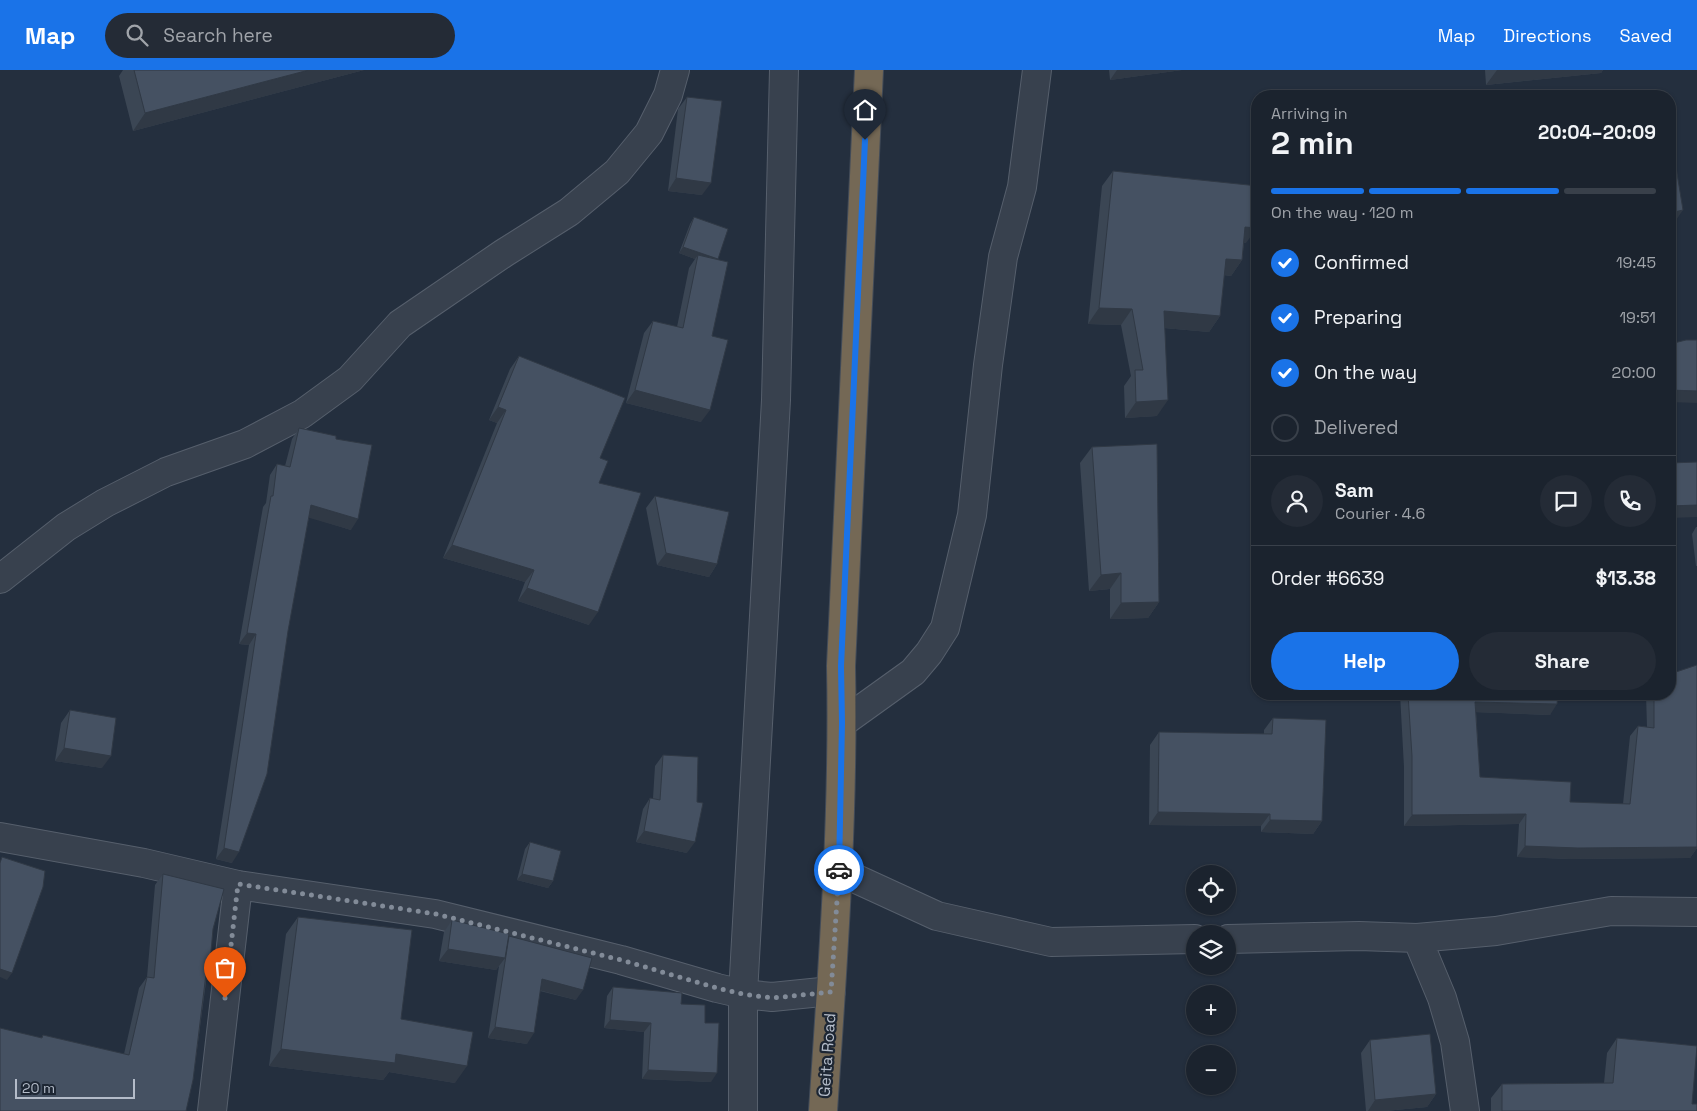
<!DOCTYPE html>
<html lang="en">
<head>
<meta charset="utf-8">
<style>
  :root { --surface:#1b232e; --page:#242b36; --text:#f1f3f6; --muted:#a0a4aa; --line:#39404a; --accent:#1a73e8 }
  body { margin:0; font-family:"Space Grotesk",sans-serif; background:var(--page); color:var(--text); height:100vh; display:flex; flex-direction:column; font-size:19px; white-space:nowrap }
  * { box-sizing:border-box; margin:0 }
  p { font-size:16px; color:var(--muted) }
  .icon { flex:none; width:28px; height:28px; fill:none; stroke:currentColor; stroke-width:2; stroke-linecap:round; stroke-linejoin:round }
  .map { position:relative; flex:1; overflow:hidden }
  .drawer { position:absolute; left:1251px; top:20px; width:425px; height:610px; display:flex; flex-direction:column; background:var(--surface); border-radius:20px; box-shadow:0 1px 4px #0004,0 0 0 1px var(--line) }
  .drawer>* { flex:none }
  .fabs { position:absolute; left:1186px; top:795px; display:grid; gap:10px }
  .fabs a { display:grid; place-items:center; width:50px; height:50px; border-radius:50%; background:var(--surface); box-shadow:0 1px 4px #0004,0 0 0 1px var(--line); font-size:25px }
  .scale { position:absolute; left:15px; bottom:12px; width:120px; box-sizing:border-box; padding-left:5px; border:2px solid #b4bcc9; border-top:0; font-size:14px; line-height:18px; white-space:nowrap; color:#b4bcc9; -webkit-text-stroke:4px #1d2633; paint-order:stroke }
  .pin { position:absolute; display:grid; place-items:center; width:42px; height:42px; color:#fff; margin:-51px -21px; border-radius:50% 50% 50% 0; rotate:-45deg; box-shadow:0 0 5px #0007 }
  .pin .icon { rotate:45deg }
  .courier { position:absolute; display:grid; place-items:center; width:50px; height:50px; margin:-25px; border:4px solid #1a73e8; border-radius:50%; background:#fff; color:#222; box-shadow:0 1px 6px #0007 }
  .headline em { font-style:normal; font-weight:600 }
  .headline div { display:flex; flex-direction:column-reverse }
  .headline { display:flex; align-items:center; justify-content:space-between; height:85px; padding:0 20px }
  h1 { font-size:32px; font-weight:600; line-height:38px }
  .bar { display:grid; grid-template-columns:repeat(4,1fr); gap:8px 5px; align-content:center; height:60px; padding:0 20px }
  .bar i { height:6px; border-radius:4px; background:var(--line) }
  .bar .selected { background:var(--accent) }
  .bar p { grid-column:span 4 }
  .line { display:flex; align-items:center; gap:12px; padding:0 20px; border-top:1px solid var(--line) }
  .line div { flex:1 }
  .round { display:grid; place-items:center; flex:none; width:52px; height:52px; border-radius:26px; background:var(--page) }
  ol { padding:0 20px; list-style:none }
  li { display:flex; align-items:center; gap:15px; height:55px }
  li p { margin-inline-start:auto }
  li .icon { padding:5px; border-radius:50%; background:var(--accent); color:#fff; stroke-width:4 }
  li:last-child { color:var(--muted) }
  li i { width:28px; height:28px; border:2px solid var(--line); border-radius:50% }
  .action { display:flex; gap:10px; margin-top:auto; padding:10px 20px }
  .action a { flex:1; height:58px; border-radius:30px; background:var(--accent); color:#fff; font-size:20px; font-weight:600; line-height:58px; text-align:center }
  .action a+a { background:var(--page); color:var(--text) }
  header { display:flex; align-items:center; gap:30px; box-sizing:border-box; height:70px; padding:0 25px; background:var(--accent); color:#fff }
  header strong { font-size:24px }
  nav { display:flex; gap:28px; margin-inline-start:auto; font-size:18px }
  .search { width:350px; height:45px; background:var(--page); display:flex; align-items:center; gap:12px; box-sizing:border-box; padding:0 18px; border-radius:28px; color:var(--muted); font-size:19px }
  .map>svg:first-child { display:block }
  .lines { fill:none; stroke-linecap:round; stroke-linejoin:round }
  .minor-casing { stroke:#565f6c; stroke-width:30 }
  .highway-casing { stroke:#434c59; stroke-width:30 }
  .minor { stroke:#38414e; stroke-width:28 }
  .highway { stroke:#746855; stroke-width:28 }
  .wall { fill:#3b4654 }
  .shaded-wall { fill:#303945 }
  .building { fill:#455162; stroke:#303945 }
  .done { stroke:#828b98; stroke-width:5; stroke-dasharray:0 9 }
  .route { stroke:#1a73e8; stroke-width:6 }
  .labels { text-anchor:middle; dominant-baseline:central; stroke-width:4.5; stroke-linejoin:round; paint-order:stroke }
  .street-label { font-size:16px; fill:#b4bcc9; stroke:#1d2633 }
</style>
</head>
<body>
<header>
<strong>Map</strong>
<div class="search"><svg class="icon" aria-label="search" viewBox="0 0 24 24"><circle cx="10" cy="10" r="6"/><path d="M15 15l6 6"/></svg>Search here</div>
<nav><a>Map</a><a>Directions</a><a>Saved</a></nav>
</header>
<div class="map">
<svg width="1697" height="1041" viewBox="0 0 1697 1041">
  <rect width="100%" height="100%" fill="#242f3e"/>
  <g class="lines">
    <defs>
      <path id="minor" d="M0,509l66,-52 39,-24 61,-31 79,-28 57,-30 48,-35 50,-55 104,-71 65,-41 48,-40 32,-39 19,-38 7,-25
        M842,653l71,-51 16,-19 16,-25 27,-113 16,-150 15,-108 19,-70 15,-117
        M0,767l144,26 94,22 197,29 186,46 96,28 26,6 29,3 59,-6
        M839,801l98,45 114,26 144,-3
        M1417,868l25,60 13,44 10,69
        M1228,869l131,-3 58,2 79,-7 115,-20 86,1
        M212,1041l26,-226
        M743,1041v-117l33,-594 8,-330"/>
      <path id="highway" d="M823,1041c10,-148 21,-297 18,-445l28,-596"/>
    </defs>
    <use href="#minor" class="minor-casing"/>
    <use href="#highway" class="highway-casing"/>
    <use href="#minor" class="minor"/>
    <use href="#highway" class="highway"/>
  </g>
  <path class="wall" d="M123,0h241l-231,61 -14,-55z
    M1109,0h73l-72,10z
    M1485,0h118l-2,3 -115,12z
    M687,27l15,98 -34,-4 10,-82z
    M1113,101l133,72h-2l-2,17 -11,16 -7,-1 -4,41 -11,16 -45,-4 -7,88 -32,2 -1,-32 7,-10 -10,-51 -33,-1 14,-138z
    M694,147l24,42 -6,77 -11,86 -75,-19 18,-70 9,-12 24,6 12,-59 6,-9 -16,-6 11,-29z
    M519,286l81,102 -11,167 -71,-24 7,-19 -82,-24 54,-135 -8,-3 21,-51z
    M1258,314v24l-6,-16z
    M299,358l37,11 15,91 -42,-13 -77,346 -16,-4 33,-214 -10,-1 24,-137 3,-4 4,-28 7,-11 8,2 7,-27z
    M1092,377l67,155 -11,16 -38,1v-30l-21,2 -9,-128z
    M655,426l62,68 -8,13 -52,-12 -11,-57z
    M1696,457h1v39h-1l-4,-32z
    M1697,595v183l-7,10 -120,1 -53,-2 2,-33 -115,2v-59l-4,-73h158l-8,21 -74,-3 4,65 90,25 53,2 7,-68 8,-10 9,1 -1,-33h24z
    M70,640l32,58 -47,-7 6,-38z
    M1273,648l49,103 -9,13 -52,-2v-6l-112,-1 1,-80 9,-13 105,2v-4z
    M663,685l24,98 -51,-11 7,-33 7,-11h3l2,-32z
    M530,772l23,39 -5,7 -31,-8 8,-31z
    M163,804l50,55 -20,151 -152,-42 2,-3 81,19 15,-66 8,-11 8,-92z
    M298,847l103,102 54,64 -66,-11 -6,8 -114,-14 17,-132z
    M452,850l56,17 68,63 -36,-9 -13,53 -39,-6 11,-72 -3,4 -57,-9 5,-29z
    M613,917l68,17 30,78 -69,-3 2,-47 -40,-4 3,-32z
    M1617,968l75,66 5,7h-206v-13l11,-14 102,-1 3,-30z
    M1370,970l66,54 -9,13 -42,4h-19l-5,-58z"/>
  <path class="shaded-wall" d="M309,0h55l-231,61 12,-18z
    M1117,0h65l-72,10z
    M1497,0h106l-2,3 -115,12z
    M676,108l35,5 -9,12 -34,-4z
    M1683,140l-9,13 -4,1v-11z
    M1245,157l12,1 -11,15h-12z
    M683,177l35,12 -20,-4 -3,4 -16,-6z
    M1226,189l16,1 -11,16 -16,-2z
    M1099,238l33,1 -11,16 -33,-1z
    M1164,241l56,5 -11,16 -56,-5z
    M635,320l75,20 -9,12 -75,-19z
    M1670,320l27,1v12l-27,-1z
    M1168,330l-11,16 -32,2 11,-16z
    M498,337l8,3 -9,13 -8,-3z
    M311,435l47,14 -7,11 -48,-14z
    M1697,435v12l-27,1v-12z
    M452,475l82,25 -9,12 -82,-24z
    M666,483l51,11 -8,13 -52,-12z
    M1121,503l-11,16 -21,2 12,-16z
    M527,518l71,24 -9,13 -71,-24z
    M1159,532l-11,16 -38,1 11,-16z
    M247,563l9,1 -7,11 -10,-1z
    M1475,632l82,2 -7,11 -82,-3z
    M64,678l47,8 -9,12 -47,-7z
    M1158,742l112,2 -9,12 -112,-1z
    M1526,744l-7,10 -115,2 8,-11z
    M1270,750l52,1 -9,13 -52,-2z
    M644,761l51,11 -8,11 -51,-11z
    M1525,776l172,1v1l-7,10 -120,1 -53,-2z
    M224,778l15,4 -7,11 -16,-4z
    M522,804l31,7 -5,7 -31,-8z
    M448,879l57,9 -9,12 -57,-9z
    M0,899l12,4 -5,7 -7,-3z
    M542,909l41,11 -7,10 -41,-11z
    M610,950l41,3 -7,9 -40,-4z
    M495,957l39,6 -7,11 -39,-6z
    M281,979l115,5 71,12 -12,17 -66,-11 -6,8 -114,-14z
    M648,1000l69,3 -6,9 -69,-3z
    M1436,1024l-9,13 -42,4h-17l7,-11z"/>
  <path class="building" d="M134,0h175l-164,43z
    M687,27l35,4 -11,82 -35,-5z
    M1670,79h3l10,61 -13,3z
    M1113,101l145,15 -1,42 -12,-1 -3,33 -16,-1 -6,57 -56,-5 4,89 -32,2 -1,-32h8l-11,-61 -33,-1z
    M694,147l34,12 -10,30 -35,-12z
    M698,185l30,7 -16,74 16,4 -18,70 -75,-20 18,-69 30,7z
    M1686,270h11v51l-27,-1v-46z
    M519,286l106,42 -25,60 8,3 -9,22 42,10 -43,119 -71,-24 7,-18 -82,-25 54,-135 -8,-3z
    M299,358l37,8v3l36,6 -14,74 -47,-14 -23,126 -21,143 -28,78 -15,-4 32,-214 -9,-1 24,-137h2l4,-32 13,3z
    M1157,374l2,158 -38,1v-30l-20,2 -9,-128z
    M1697,392v43l-27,1v-43z
    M655,426l74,16 -12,52 -51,-11z
    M1697,595v182l-119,1 -53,-2 1,-32 -114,1v-59l-4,-62h150l-1,10 -82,-2 5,75 91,5 -1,20 60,2 8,-78 16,2v-34h16v-20z
    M70,640l46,8 -5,38 -47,-8z
    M1273,648l53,2 -4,101 -52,-1v-6l-112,-2 1,-80 113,2z
    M663,685l35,2 -1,45 6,1 -8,39 -51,-11 6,-33 10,2z
    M530,772l31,9 -8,30 -31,-7z
    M2,787l43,14 -2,16 -31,86 -12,-4v-106z
    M163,804l61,15 -11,40 -4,45h-3l-13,106 -7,31h-186v-83l42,10 1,-3 86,20 18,-78 7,1z
    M298,847l114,13 -11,89 72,13 -6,34 -71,-12 -1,9 -114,-14z
    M452,850l57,14 -4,24 -57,-9z
    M509,866l83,22 -9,32 -41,-11 -8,54 -39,-6z
    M613,917l69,6 -1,11 24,1v18h14l-2,50 -69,-3 3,-47 -41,-3z
    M1430,964l6,60 -61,6 -5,-60z
    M1617,968l80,8 -5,58h5v7h-195v-27l111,-1z"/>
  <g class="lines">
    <path class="done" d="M225,928l13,-114 198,30 185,46 96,28 26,6 29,4 59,-6 8,-122"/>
    <path class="route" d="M839,800l3,-147 -1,-57 24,-526"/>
  </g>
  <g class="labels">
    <g class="street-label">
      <text transform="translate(827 985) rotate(-86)">Geita Road</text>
    </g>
  </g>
</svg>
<div class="fabs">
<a><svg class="icon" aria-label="locate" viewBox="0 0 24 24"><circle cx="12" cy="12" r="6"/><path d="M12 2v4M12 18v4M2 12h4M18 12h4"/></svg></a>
<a><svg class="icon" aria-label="layers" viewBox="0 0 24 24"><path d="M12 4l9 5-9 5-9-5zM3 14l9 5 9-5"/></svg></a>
<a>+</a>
<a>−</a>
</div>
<div class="scale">20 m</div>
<div class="pin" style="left:225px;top:928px;background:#ea580c"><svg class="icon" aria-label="bag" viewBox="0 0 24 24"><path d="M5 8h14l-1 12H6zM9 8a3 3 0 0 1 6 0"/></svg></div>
<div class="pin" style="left:865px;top:70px;background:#1f2937"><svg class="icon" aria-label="home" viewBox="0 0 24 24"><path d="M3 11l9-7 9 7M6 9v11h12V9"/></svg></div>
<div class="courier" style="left:839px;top:800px"><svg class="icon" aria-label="car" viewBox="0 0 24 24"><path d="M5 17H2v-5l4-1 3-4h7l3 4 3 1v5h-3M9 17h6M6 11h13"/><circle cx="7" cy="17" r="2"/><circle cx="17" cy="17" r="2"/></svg></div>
<section class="drawer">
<div class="headline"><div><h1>2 min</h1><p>Arriving in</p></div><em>20:04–20:09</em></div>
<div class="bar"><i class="selected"></i><i class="selected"></i><i class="selected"></i><i></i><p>On the way · 120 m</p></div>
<ol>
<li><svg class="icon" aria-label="check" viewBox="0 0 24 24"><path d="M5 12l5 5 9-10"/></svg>Confirmed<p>19:45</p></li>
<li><svg class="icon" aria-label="check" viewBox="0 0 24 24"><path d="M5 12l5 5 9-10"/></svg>Preparing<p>19:51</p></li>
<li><svg class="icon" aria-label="check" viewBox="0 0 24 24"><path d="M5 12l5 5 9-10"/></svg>On the way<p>20:00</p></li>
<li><i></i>Delivered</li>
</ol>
<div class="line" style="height:90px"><a class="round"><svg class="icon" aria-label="person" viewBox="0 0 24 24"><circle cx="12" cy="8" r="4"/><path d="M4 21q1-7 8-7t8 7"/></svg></a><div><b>Sam</b><p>Courier · 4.6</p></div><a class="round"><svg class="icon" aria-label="chat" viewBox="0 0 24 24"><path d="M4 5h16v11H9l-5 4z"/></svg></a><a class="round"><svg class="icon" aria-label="phone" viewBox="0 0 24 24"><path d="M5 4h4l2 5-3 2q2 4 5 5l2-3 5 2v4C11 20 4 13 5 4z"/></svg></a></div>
<div class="line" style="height:65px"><div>Order #6639</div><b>$13.38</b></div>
<div class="action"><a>Help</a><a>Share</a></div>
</section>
</div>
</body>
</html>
